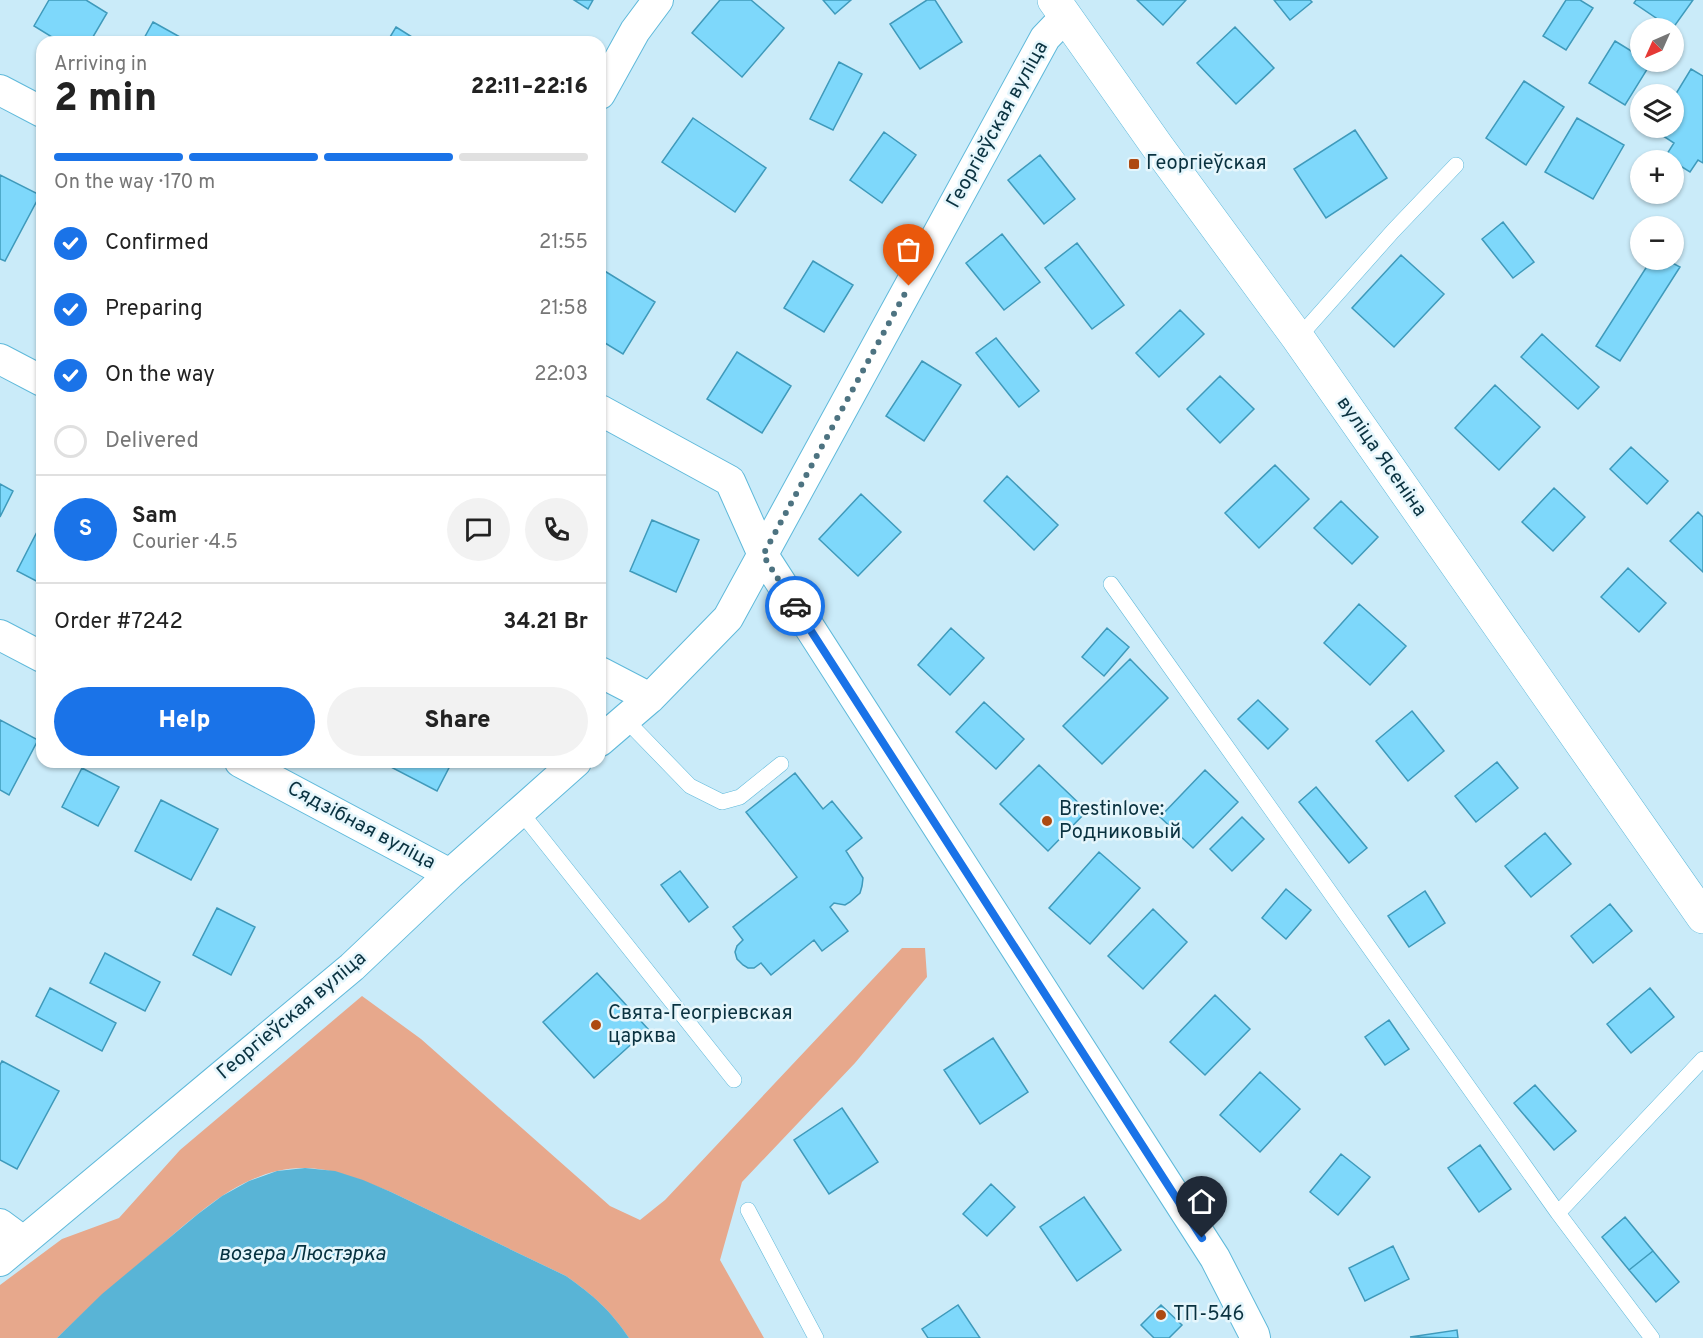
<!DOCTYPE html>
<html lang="en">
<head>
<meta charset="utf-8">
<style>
  :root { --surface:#fff; --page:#f2f2f2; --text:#222; --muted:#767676; --line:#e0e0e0; --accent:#1a73e8 }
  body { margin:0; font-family:Overpass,sans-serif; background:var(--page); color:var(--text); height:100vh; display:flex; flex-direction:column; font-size:22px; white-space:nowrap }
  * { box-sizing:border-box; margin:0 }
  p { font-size:20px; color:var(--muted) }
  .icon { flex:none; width:33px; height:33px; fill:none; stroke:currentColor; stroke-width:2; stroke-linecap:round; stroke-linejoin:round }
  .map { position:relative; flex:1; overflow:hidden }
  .drawer { position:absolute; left:36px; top:36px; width:570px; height:732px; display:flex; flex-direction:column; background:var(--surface); border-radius:18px; box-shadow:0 2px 4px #0004 }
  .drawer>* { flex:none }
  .needle { width:39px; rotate:225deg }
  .buttons { position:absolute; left:1630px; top:18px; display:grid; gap:12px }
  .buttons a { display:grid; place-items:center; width:54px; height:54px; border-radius:50%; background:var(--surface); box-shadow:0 2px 4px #0004; font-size:30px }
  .pin { position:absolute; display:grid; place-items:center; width:51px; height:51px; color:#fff; margin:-62px -26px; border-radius:50% 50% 50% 0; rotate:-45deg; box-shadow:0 0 6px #0007 }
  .pin .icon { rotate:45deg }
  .courier { position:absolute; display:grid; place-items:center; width:60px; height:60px; margin:-30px; border:4px solid #1a73e8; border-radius:50%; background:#fff; color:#222; box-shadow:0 2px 8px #0007 }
  .headline em { font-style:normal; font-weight:800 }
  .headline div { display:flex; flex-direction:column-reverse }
  .headline { display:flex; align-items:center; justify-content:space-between; height:102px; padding:0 18px }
  h1 { font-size:39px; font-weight:800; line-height:45px }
  .bar { display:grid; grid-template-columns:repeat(4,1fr); gap:9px 6px; align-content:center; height:72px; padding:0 18px }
  .bar i { height:8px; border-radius:4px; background:var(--line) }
  .bar .active { background:var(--accent) }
  .bar p { grid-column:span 4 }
  .line { display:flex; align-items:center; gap:15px; padding:0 18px; border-top:2px solid var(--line) }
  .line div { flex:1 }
  .round { display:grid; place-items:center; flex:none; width:63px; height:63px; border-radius:32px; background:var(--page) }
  ol { padding:0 18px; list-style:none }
  li { display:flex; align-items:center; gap:18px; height:66px }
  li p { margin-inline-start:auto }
  li .icon { padding:6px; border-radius:50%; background:var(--accent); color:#fff; stroke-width:4 }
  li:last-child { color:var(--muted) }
  li i { width:33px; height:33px; border:3px solid var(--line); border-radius:50% }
  .button { display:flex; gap:12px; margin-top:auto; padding:12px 18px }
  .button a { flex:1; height:69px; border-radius:36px; background:var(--accent); color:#fff; font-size:24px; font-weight:800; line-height:69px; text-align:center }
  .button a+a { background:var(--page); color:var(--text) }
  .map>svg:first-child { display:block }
  .green { fill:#e7a88c }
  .water { fill:#59b4d6 }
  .building { fill:#7ed8fb; stroke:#3f9abb; stroke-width:1.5 }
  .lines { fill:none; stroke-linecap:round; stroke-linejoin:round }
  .lane-casing { stroke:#5fb9da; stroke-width:16 }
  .street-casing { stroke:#5fb9da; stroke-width:32 }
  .secondary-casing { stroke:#5fb9da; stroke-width:34 }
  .lane { stroke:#fff; stroke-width:15 }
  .street { stroke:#fff; stroke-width:30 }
  .secondary { stroke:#fff; stroke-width:33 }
  .done { stroke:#4d7381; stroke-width:6; stroke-dasharray:0 10.8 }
  .route { stroke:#1a73e8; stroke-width:8 }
  .poi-dot { fill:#ad4a12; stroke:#e5f6fc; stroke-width:2 }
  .labels { text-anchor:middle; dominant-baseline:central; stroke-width:5; stroke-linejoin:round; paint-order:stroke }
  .street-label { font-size:20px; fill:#0a3240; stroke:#e5f6fc }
  .poi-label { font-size:20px; fill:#0a3240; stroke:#e5f6fc; text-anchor:start }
  .water-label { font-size:21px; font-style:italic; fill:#05313f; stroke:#e5f6fc }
</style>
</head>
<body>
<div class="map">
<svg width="1703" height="1338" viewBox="0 0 1703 1338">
  <rect width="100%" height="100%" fill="#caebf9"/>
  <path class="green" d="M902,948h23l2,29 -72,86 -113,119 -22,78 44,78h-135c-19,-28 -36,-43 -63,-62l-175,-84c-36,-15 -74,-31 -114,-21 -46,11 -83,46 -118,76 -35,29 -69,59 -102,91h-57v-53l62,-46 57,-21 61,-68 182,-154 59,43 189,167 30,14 25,-20z"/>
  <path class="water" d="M305,1168l30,3 28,9 28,12 175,84c27,19 44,34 63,62h-572l45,-44 96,-80 24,-18 27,-15 28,-10z"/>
  <path class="building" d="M49,0h37l21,13 -17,29h-30l-26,-16z
    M574,0h19l-5,9z
    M720,0h31l33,28 -42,49 -50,-44z
    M823,0h28l-16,14z
    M927,0h8l27,42 -42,27 -30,-45z
    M1137,0h49l-23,25z
    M1274,0h36l2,2 -22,18z
    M1566,0h14l13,8 -27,42 -23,-14z
    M1636,0h57l-20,28h-2l-37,-25z
    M153,22l36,20h-47z
    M396,27l24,15h-33z
    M1235,27l39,41 -38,36 -39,-41z
    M1615,41l26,16v5l10,1 -26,42 -36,-22z
    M839,62l23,12 -29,56 -23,-11z
    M1691,69l12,7v87l-5,-3 -8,12 -16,-10v-2l-9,-3 9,-14 -20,-13 1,-2h19v-31z
    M1524,81l40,26 -38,58 -40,-27z
    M693,118l73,50 -31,44 -73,-50z
    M1577,118l47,27 -31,54 -48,-27z
    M1355,130l32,48 -61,40 -32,-49z
    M884,132l32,23 -34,48 -32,-23z
    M1040,155l35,44 -31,25 -36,-44z
    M0,175l40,20 -35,66 -5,-2z
    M1503,222l31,40 -21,16 -31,-39z
    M1002,234l38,48 -36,28 -38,-47z
    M1077,243l47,62 -32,24 -47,-61z
    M1401,255l43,39 -50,53 -42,-39z
    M1651,260h16l13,7 -60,94 -24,-15z
    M813,261l40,24 -29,47 -40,-24z
    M603,270l52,32 -32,52 -23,-14v-65z
    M1180,310l24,24 -45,43 -23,-24z
    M1542,334l57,53 -21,22 -57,-52z
    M996,338l43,53 -20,16 -43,-54z
    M737,352l54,34 -29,47 -55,-34z
    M922,361l39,24 -37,56 -38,-25z
    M1220,376l34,33 -34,34 -33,-34z
    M1495,385l45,42 -41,43 -44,-42z
    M1631,447l37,34 -21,23 -37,-35z
    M1275,465l34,34 -50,49 -34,-35z
    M1007,476l51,49 -24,25 -50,-49z
    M0,484l13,7 -13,26z
    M1554,488l31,29 -32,34 -31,-29z
    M861,494l40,38 -43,44 -39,-37z
    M1341,501l37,36 -26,27 -38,-36z
    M1698,512l5,5v55l-33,-31z
    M652,520l47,20 -23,52 -46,-21z
    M42,522v62l-25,-13z
    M1628,568l38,35 -27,29 -38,-35z
    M1359,604l47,42 -36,39 -46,-42z
    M951,628l33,30 -34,37 -32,-30z
    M1107,628l22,19 -25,29 -22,-19z
    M1130,659l38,39 -66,66 -39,-38z
    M1258,700l30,29 -20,20 -30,-30z
    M984,702l40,37 -28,30 -40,-37z
    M1412,711l32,40 -36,30 -32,-40z
    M0,720l38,20 -29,55 -9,-5z
    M386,762h66l-15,29 -52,-27z
    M1497,762l21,26 -42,34 -21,-26z
    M1039,765l48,46 -39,40 -48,-47z
    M82,768l37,19 -21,39 -36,-19z
    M1205,770l33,32 -45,46 -33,-31z
    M795,773l28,36 9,-8 30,37 -16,13 17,27 -1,8 -2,7 -10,9 -5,3 -11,-2 -4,4 18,24 -26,20 -8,-11 -43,35 -10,-12 -7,5h-6l-5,-3 -6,-6 -2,-7 2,-6 6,-6 -10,-13 64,-50 -51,-65z
    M1316,787l51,61 -18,15 -50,-61z
    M161,800l57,29 -27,51 -56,-29z
    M1242,817l22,22 -32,32 -22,-22z
    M1545,833l26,31 -40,33 -26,-31z
    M1099,852l41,36 -50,56 -41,-36z
    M680,871l28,36 -19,15 -28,-37z
    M1286,889l25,21 -25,29 -24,-21z
    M1425,891l20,32 -36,24 -21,-31z
    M1610,904l22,27 -39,32 -22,-27z
    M217,908l38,19 -24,48 -38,-20z
    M1153,909l34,33 -44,47 -35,-33z
    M105,953l55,29 -15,29 -55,-28z
    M597,973l51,56 -54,49 -51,-56z
    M50,988l66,35 -14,28 -66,-35z
    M1650,988l24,29 -43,36 -24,-29z
    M1215,995l35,34 -45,46 -35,-33z
    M1389,1020l20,29 -24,16 -20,-28z
    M993,1038l35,54 -48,32 -36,-54z
    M2,1061l57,30 -42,78 -17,-9v-95z
    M1260,1072l40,37 -40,43 -40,-37z
    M1535,1085l41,46 -22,19 -40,-47z
    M842,1108l36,54 -49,32 -35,-54z
    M1480,1145l31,44 -32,23 -31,-44z
    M1341,1154l29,23 -32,38 -28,-23z
    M991,1184l24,23 -28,29 -24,-22z
    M1084,1197l37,53 -44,31 -37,-54z
    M1625,1217l28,34 -24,19 -27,-33z
    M1393,1246l16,33 -44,22 -16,-33z
    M1653,1251l26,31 -23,20 -27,-32z
    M958,1305l22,33h-52l-6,-9z
    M1161,1305l21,20 -13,13h-15l-13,-13z
    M1457,1330l1,8 -48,-1z"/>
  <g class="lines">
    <defs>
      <path id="lane" d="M1298,338l95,-107 63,-66
        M1111,584l447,629 94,125
        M625,719l65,67 32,16 18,-5 41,-33
        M520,811l214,269
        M748,1210l68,128
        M1558,1213l145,-154"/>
      <path id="street" d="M0,90l42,22
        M600,94l35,-63 23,-31
        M0,359l42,22
        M600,410l130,71 33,74 452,703 39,76 1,4
        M0,635l42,22
        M600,672l50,26
        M600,741l50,-43 78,-80 317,-580 21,-22
        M240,762l210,112
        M0,1224l23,17
        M0,1261l352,-294 98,-93 126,-112"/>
      <path id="secondary" d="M1054,0l103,146 141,192 405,579"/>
    </defs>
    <use href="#lane" class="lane-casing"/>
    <use href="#street" class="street-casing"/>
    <use href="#secondary" class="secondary-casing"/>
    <use href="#lane" class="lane"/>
    <use href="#street" class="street"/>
    <use href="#secondary" class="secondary"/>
  </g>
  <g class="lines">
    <path class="done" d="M795,606l-32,-51 146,-269"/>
    <path class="route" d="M795,606l407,632"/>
  </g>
  <g class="poi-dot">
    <rect x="1128" y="158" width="12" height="12" rx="3"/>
    <circle cx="1047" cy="821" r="6"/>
    <circle cx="596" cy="1025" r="6"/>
    <circle cx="1161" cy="1315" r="6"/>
  </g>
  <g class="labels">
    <g class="street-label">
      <text transform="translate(998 125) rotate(-61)">Георгіеўская вуліца</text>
      <text transform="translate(1381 457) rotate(55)">вуліца Ясеніна</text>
      <text transform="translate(361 826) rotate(28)">Сядзібная вуліца</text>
      <text transform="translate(292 1016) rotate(-40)">Георгіеўская вуліца</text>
    </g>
    <g class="poi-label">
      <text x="1146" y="164">Георгіеўская</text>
      <text x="1059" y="810">Brestinlove:<tspan x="1059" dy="23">Родниковый</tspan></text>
      <text x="608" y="1014">Свята-Геогріевская<tspan x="608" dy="23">царква</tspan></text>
      <text x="1173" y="1315">ТП-546</text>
    </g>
    <g class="water-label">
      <text x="302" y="1254">возера Люстэрка</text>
    </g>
  </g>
</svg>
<div class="buttons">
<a><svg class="needle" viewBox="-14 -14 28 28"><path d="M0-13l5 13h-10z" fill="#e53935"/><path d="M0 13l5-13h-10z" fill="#767676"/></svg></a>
<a><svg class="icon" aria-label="layers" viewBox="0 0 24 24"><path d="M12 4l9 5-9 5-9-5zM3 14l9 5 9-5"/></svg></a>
<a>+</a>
<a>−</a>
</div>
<div class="pin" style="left:909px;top:286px;background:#ea580c"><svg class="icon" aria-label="bag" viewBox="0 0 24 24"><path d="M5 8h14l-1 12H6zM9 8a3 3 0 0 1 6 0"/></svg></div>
<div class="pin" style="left:1202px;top:1238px;background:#1f2937"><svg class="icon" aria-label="home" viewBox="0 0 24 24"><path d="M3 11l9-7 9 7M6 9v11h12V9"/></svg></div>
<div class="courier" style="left:795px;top:606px"><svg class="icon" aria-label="car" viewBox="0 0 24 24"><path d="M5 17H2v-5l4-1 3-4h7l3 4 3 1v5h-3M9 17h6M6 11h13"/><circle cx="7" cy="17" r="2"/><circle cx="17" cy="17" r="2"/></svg></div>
<section class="drawer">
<div class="headline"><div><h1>2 min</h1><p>Arriving in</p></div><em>22:11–22:16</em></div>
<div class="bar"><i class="active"></i><i class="active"></i><i class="active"></i><i></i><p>On the way · 170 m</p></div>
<ol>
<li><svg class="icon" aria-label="check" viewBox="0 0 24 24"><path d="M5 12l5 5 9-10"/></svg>Confirmed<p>21:55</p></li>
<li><svg class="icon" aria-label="check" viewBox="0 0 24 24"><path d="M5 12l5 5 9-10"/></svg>Preparing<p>21:58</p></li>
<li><svg class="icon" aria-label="check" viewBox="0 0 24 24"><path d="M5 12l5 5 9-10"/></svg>On the way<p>22:03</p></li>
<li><i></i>Delivered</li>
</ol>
<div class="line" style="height:108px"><b class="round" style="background:var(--accent);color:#fff">S</b><div><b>Sam</b><p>Courier · 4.5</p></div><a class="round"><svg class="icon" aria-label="chat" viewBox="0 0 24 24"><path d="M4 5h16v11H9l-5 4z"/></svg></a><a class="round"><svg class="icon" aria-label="phone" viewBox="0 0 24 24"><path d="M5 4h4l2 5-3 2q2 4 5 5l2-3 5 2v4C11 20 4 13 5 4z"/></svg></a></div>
<div class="line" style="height:78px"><div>Order #7242</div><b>34.21 Br</b></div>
<div class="button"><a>Help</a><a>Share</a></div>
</section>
</div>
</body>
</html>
